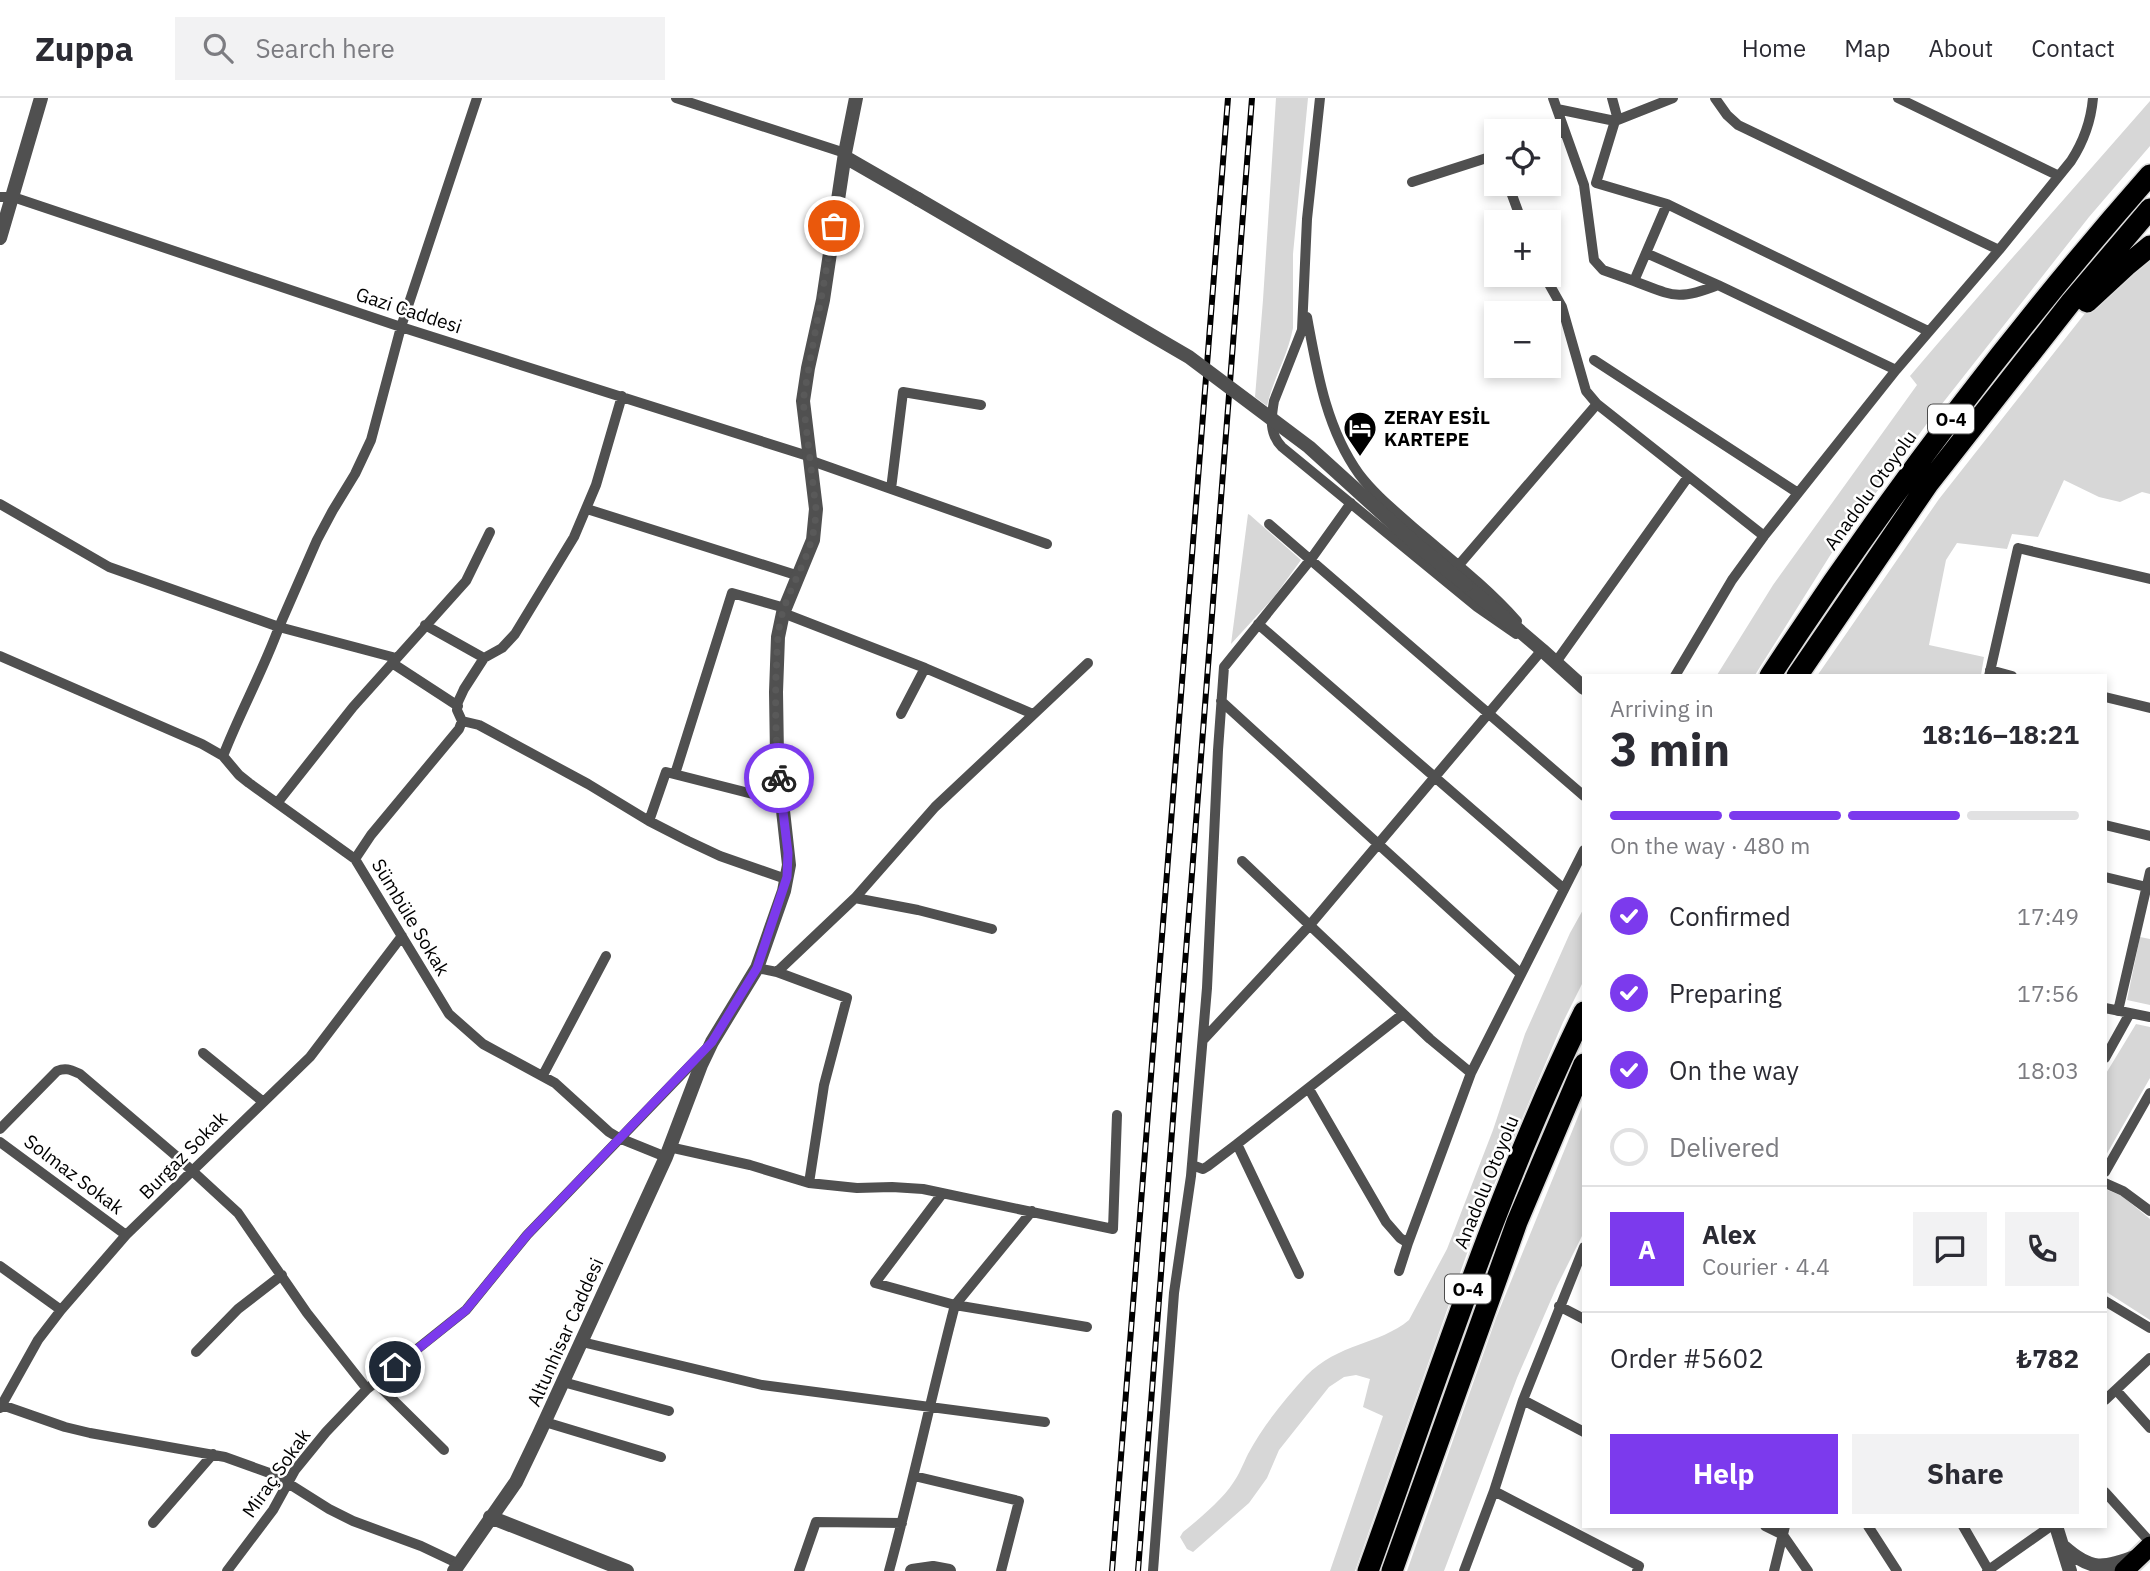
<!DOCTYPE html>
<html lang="en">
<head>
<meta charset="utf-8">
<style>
  :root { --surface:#fff; --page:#f2f2f3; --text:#2b2b33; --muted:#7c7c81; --line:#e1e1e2; --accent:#7c3aed }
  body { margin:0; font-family:"IBM Plex Sans",sans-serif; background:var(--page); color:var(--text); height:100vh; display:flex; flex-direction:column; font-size:26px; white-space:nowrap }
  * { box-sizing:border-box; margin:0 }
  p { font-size:23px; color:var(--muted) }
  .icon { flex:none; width:38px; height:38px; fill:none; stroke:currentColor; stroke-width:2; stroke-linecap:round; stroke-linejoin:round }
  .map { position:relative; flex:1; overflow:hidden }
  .side { position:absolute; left:1582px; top:576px; width:525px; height:854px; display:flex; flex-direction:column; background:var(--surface); border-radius:0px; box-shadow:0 4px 10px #0003 }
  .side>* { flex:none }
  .controls { position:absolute; left:1484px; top:21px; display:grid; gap:14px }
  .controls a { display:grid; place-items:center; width:77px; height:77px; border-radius:0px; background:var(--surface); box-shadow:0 4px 10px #0003; font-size:35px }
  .pin { position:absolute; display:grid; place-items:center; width:60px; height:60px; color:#fff; margin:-30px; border:4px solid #fff; border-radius:50%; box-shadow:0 2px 7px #0007 }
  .courier { position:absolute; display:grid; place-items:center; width:70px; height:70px; margin:-35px; border:5px solid #7c3aed; border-radius:50%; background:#fff; color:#222; box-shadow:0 2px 9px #0007 }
  .summary em { font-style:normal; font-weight:800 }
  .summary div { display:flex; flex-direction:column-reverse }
  .summary { display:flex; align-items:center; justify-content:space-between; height:119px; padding:0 28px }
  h1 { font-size:46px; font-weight:800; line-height:52px }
  .bar { display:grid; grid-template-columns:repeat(4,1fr); gap:10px 7px; align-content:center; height:84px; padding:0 28px }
  .bar i { height:9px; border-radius:5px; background:var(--line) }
  .bar .active { background:var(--accent) }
  .bar p { grid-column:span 4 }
  .line { display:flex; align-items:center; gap:18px; padding:0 28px; border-top:2px solid var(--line) }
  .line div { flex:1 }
  .round { display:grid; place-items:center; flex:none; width:74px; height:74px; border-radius:0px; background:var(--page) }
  ol { padding:0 28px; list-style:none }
  li { display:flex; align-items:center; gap:21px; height:77px }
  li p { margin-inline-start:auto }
  li .icon { padding:7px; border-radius:50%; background:var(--accent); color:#fff; stroke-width:4 }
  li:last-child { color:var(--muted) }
  li i { width:38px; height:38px; border:4px solid var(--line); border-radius:50% }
  .primary-button { display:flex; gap:14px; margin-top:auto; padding:14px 28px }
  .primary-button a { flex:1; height:80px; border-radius:0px; background:var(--accent); color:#fff; font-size:28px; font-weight:800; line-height:80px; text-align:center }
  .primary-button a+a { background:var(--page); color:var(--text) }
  header { display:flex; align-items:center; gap:42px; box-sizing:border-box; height:98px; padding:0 35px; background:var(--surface); border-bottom:2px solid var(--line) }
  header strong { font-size:33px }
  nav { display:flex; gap:38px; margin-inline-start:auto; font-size:24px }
  .search { width:490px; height:63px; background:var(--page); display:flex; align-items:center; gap:18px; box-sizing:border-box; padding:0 24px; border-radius:0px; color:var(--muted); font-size:26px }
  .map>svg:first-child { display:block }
  .green { fill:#d7d7d7 }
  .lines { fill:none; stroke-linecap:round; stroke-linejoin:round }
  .trunk-casing { stroke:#dbdbdb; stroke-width:23 }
  .motorway-casing { stroke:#dbdbdb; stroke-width:24 }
  .minor { stroke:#505050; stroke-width:10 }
  .tertiary { stroke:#505050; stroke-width:14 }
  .trunk { stroke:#000; stroke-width:19 }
  .motorway { stroke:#000; stroke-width:21 }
  .rail-casing { stroke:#000; stroke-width:6 }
  .rail { stroke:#fff; stroke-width:3.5; stroke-dasharray:10; stroke-linecap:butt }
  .tertiary-bridge { stroke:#505050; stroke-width:14 }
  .done { stroke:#595959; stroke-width:7; stroke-dasharray:0 12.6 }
  .route { stroke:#7c3aed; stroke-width:9 }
  .labels { text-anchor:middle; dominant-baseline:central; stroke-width:5; stroke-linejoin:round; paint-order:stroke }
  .shield { fill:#fff; stroke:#4c4c4c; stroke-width:2 }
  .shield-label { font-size:18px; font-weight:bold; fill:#000 }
  .street-label { font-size:19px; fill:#000; stroke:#fff }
  .poi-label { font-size:19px; font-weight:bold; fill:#000; stroke:#fff; text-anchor:start }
</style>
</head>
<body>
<header>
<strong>Zuppa</strong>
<div class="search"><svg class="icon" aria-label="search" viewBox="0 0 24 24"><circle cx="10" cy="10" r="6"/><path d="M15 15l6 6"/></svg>Search here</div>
<nav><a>Home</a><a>Map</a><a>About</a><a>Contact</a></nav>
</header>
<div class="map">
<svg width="2150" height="1473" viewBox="0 0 2150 1473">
  <rect width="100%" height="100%" fill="#fff"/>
  <path class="green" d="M1276,0h32l-15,156v74c-5,27 -20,51 -26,78l-12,-9 8,-97z
    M2150,3v45l-61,71 -155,197 -103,140 -76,121h-38l56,-90 144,-200 -7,-9c79,-93 160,-183 240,-275z
    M2150,158v238l-8,-2 -22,10 -21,-5 -35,-17 -26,57 -26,-3 -5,15 -50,-6 -11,17 -17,85 55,12 -3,18 -164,1 122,-177 151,-192z
    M1248,416l2,1 51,45 -27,37 -43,47z
    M1584,810v72l-21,42 -86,203 -122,346h-25l53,-155 -20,-9 7,-28 -14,-4 -12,2 -15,10 -50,63 -12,28 -18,25 -56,49 -6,-3 -7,-12 3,-5c15,-12 40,-33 50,-49 6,-8 10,-19 15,-29 15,-28 36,-54 58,-78 32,-33 73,-31 103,-56l38,-71 46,-119 32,-96 45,-101z
    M2140,839l10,2v66l-23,-5z
    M2136,926l14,3v51l-45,79v-82z
    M1584,1004v130l-27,54 -40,92 -73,193h-37l89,-253z
    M2105,1091l17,7 28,23v101l-45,-29z"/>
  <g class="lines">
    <defs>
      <path id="trunk" d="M2124,1473l26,-25"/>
      <path id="motorway" d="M2087,204l39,-36 24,-20
        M1770,578c115,-176 241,-343 380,-501
        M1797,578l131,-192 143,-182 79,-93
        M1368,1473c68,-188 128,-379 216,-559
        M1392,1473l125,-349 67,-158"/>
    </defs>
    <use href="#trunk" class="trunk-casing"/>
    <use href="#motorway" class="motorway-casing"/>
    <path class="minor" d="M676,0l169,55
      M1320,0l-13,121 -5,111 -28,71c-3,17 -5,33 8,46l195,160 39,27
      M1553,0l31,87 10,75 9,10 31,11
      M1612,0l6,22
      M1673,0l-58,23 -19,62 71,21 261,127
      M1715,0l12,17 11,10 261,125
      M1898,0l161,78
      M1557,11l58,12
      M1549,39l15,-6
      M1412,84l84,-27
      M1508,86l14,38
      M0,99h13l388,130 407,129
      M1667,106l-33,77c40,15 43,20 84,4
      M1646,155l72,32 178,85
      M1544,177l18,32 24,84 11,13
      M1307,219c10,54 19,111 52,157 15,20 35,36 54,53 35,30 73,59 104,94
      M1594,262l204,133
      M809,362l238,84
      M891,391l12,-97 78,13
      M0,406l109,63 170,60c-16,44 -39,85 -56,129
      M587,411l212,67
      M1269,426l315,272
      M1458,468l139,-162 167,132
      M783,515l142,55 108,46
      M1258,526l306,265
      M425,527l59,33
      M0,558l202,88 21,12 16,19 10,8 106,76 94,155 34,30 72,39 54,49 10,6 47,19
      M396,560l-117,-31 38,-87 16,-30 22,-36 16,-34 30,-113 76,-229
      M1556,564l132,-185
      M392,565l66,43
      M1990,572l22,6
      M1675,578l57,-96 32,-44 132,-166 103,-120 72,-89c13,-20 20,-40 22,-63
      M1989,578l29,-128 132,31
      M2105,599l45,11
      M1221,603l300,273
      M901,616l24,-46
      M462,623l17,4 109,59 61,37 39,20 32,15 66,23
      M675,676l57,-181 53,15
      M278,704l75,-95 113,-126 24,-49
      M649,723l17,-49 114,29
      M2105,727l45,11
      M355,761l16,-24 88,-106 3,-8 -5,-11 1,-8 6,-13 20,-31 18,-10 13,-14 59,-97 22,-52 26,-89
      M1242,763l188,178 41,34 113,-223
      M2105,779l45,11
      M855,800l63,12 74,19
      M757,870l20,4 78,-74 80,-91 153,-144
      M777,874l70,26 -23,87 -15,98
      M2105,910l45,9
      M2118,913l32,-139
      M1203,942l106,-114 233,-276
      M203,955l59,48
      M2105,960l25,-45
      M543,977l63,-119
      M1309,991l77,133 14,16 8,5 63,-170
      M0,1031l57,-58c9,-4 14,-1 23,3l95,81 63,58 69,100 60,76
      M0,1044l126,93
      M669,1049l81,18 59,18 48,5 35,-1 31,2 190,40 4,-114
      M1192,1067l11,4 5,-3 29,-22
      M2105,1074l45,-79
      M2105,1085l18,8 27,20
      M942,1096l-67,89 80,22 77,-94
      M0,1168l61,44
      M1399,1173l9,-28
      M1299,1176l-62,-130 166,-130
      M2105,1203l45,27
      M1559,1208l25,13
      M582,1244l180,43 283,37
      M196,1254l42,-43 44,-34
      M375,1284l69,68
      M563,1284l106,29
      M2116,1292l34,38
      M1523,1302l61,32
      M2105,1302l45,-42
      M2,1307l63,22 25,6 135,24 50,18 54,34 24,12 68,25 38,18
      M0,1310l38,-68 23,-30 65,-75 184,-178 92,-121
      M545,1324l116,35
      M914,1378l105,25 -18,70
      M1494,1393l145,75 -2,5
      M2105,1394l45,50
      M153,1425l60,-69
      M1765,1428l18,9 25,36
      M1868,1428l29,45
      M1963,1428l26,45
      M227,1473l46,-61 22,-40 31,-38 41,-43 99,-79 61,-75 179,-186
      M799,1473l17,-49 86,1
      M889,1473c24,-88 43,-178 66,-266l132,22
      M1153,1473l21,-278 17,-117 16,-188 11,-238 6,-83 87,-108 40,-56
      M1464,1473l30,-80 29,-91 61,-153
      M1774,1473l11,-45
      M1987,1473l64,-45"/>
    <path class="tertiary" d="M845,59l73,42
      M0,140l41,-140
      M1466,487l76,65 42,38
      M490,1419l137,54
      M2056,1428l14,45
      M2064,1449c27,24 39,22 73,9
      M454,1473l62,-89 23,-48 127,-277 35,-92 11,-23 45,-74 27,-77 5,-26 -12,-109 -1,-64 2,-55 5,-24 30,-73 3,-31 -13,-108 5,-33 15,-68 22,-147 11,-55
      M912,1473l21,-3 16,3"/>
    <use href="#trunk" class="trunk"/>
    <use href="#motorway" class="motorway"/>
    <defs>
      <path id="rail" d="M1112,1473l116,-1473
        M1138,1473l114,-1473"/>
    </defs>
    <use href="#rail" class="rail-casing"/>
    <use href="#rail" class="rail"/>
    <path class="tertiary-bridge" d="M918,101l271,158 120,90 108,98 49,40"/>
  </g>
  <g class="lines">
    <path class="done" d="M779,680c-3,-34 -4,-68 -3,-103 1,-17 1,-36 4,-53 10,-42 35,-66 36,-113l-13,-108 31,-175"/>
    <path class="route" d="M395,1269l71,-57 61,-75 185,-193 45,-74 30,-91 1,-24 -9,-75"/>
  </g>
  <defs>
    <symbol id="hotel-pin" viewBox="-11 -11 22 30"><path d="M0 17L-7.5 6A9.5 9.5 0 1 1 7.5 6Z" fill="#000" stroke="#fff"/><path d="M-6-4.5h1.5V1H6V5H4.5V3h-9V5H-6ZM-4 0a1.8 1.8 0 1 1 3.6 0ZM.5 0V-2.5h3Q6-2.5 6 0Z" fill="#fff"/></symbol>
  </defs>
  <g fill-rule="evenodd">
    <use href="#hotel-pin" x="1341" y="311" width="38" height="52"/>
  </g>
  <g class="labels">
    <g class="shield">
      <rect x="1928" y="306.5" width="46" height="29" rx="5"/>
      <rect x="1445" y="1176.5" width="46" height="29" rx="5"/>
    </g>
    <g class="shield-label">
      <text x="1951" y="321">O-4</text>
      <text x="1468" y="1191">O-4</text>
    </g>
    <g class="street-label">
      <text transform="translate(409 212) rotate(18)">Gazi Caddesi</text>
      <text transform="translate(1870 392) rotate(-54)">Anadolu Otoyolu</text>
      <text transform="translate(411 819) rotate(59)">Sümbüle Sokak</text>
      <text transform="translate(183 1057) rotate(-45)">Burgaz Sokak</text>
      <text transform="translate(74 1076) rotate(37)">Solmaz Sokak</text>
      <text transform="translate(1486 1084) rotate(-68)">Anadolu Otoyolu</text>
      <text transform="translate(565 1234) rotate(-66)">Altunhisar Caddesi</text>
      <text transform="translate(276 1375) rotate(-55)">Miraç Sokak</text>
    </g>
    <g class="poi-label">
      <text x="1384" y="319">ZERAY ESİL<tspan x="1384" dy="22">KARTEPE</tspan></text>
    </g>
  </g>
</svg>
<div class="controls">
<a><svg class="icon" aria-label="locate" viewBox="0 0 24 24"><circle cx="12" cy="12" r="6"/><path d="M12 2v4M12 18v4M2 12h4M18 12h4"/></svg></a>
<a>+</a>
<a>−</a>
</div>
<div class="pin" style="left:834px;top:128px;background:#ea580c"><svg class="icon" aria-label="bag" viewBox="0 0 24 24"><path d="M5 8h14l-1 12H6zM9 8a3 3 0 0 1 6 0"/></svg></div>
<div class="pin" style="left:395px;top:1269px;background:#1f2937"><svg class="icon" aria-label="home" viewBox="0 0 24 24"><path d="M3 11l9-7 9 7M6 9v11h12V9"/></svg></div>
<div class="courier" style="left:779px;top:680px"><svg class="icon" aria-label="bike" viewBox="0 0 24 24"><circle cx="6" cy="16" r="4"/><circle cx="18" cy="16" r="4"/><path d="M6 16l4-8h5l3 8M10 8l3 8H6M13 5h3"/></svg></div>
<section class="side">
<div class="summary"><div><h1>3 min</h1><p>Arriving in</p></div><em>18:16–18:21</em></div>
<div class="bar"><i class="active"></i><i class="active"></i><i class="active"></i><i></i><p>On the way · 480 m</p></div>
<ol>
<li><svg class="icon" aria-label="check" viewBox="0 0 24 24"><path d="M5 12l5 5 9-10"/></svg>Confirmed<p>17:49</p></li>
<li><svg class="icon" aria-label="check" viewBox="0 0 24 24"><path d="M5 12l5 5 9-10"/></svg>Preparing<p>17:56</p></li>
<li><svg class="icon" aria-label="check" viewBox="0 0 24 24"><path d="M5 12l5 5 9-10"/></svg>On the way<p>18:03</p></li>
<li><i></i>Delivered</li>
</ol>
<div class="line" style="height:126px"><b class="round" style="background:var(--accent);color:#fff">A</b><div><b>Alex</b><p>Courier · 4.4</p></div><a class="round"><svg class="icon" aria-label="chat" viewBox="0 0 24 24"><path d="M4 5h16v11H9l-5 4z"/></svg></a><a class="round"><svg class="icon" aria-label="phone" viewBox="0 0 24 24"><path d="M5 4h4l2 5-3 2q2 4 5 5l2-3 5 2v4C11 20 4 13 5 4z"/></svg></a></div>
<div class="line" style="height:91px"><div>Order #5602</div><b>₺782</b></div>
<div class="primary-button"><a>Help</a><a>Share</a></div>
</section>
</div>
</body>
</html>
